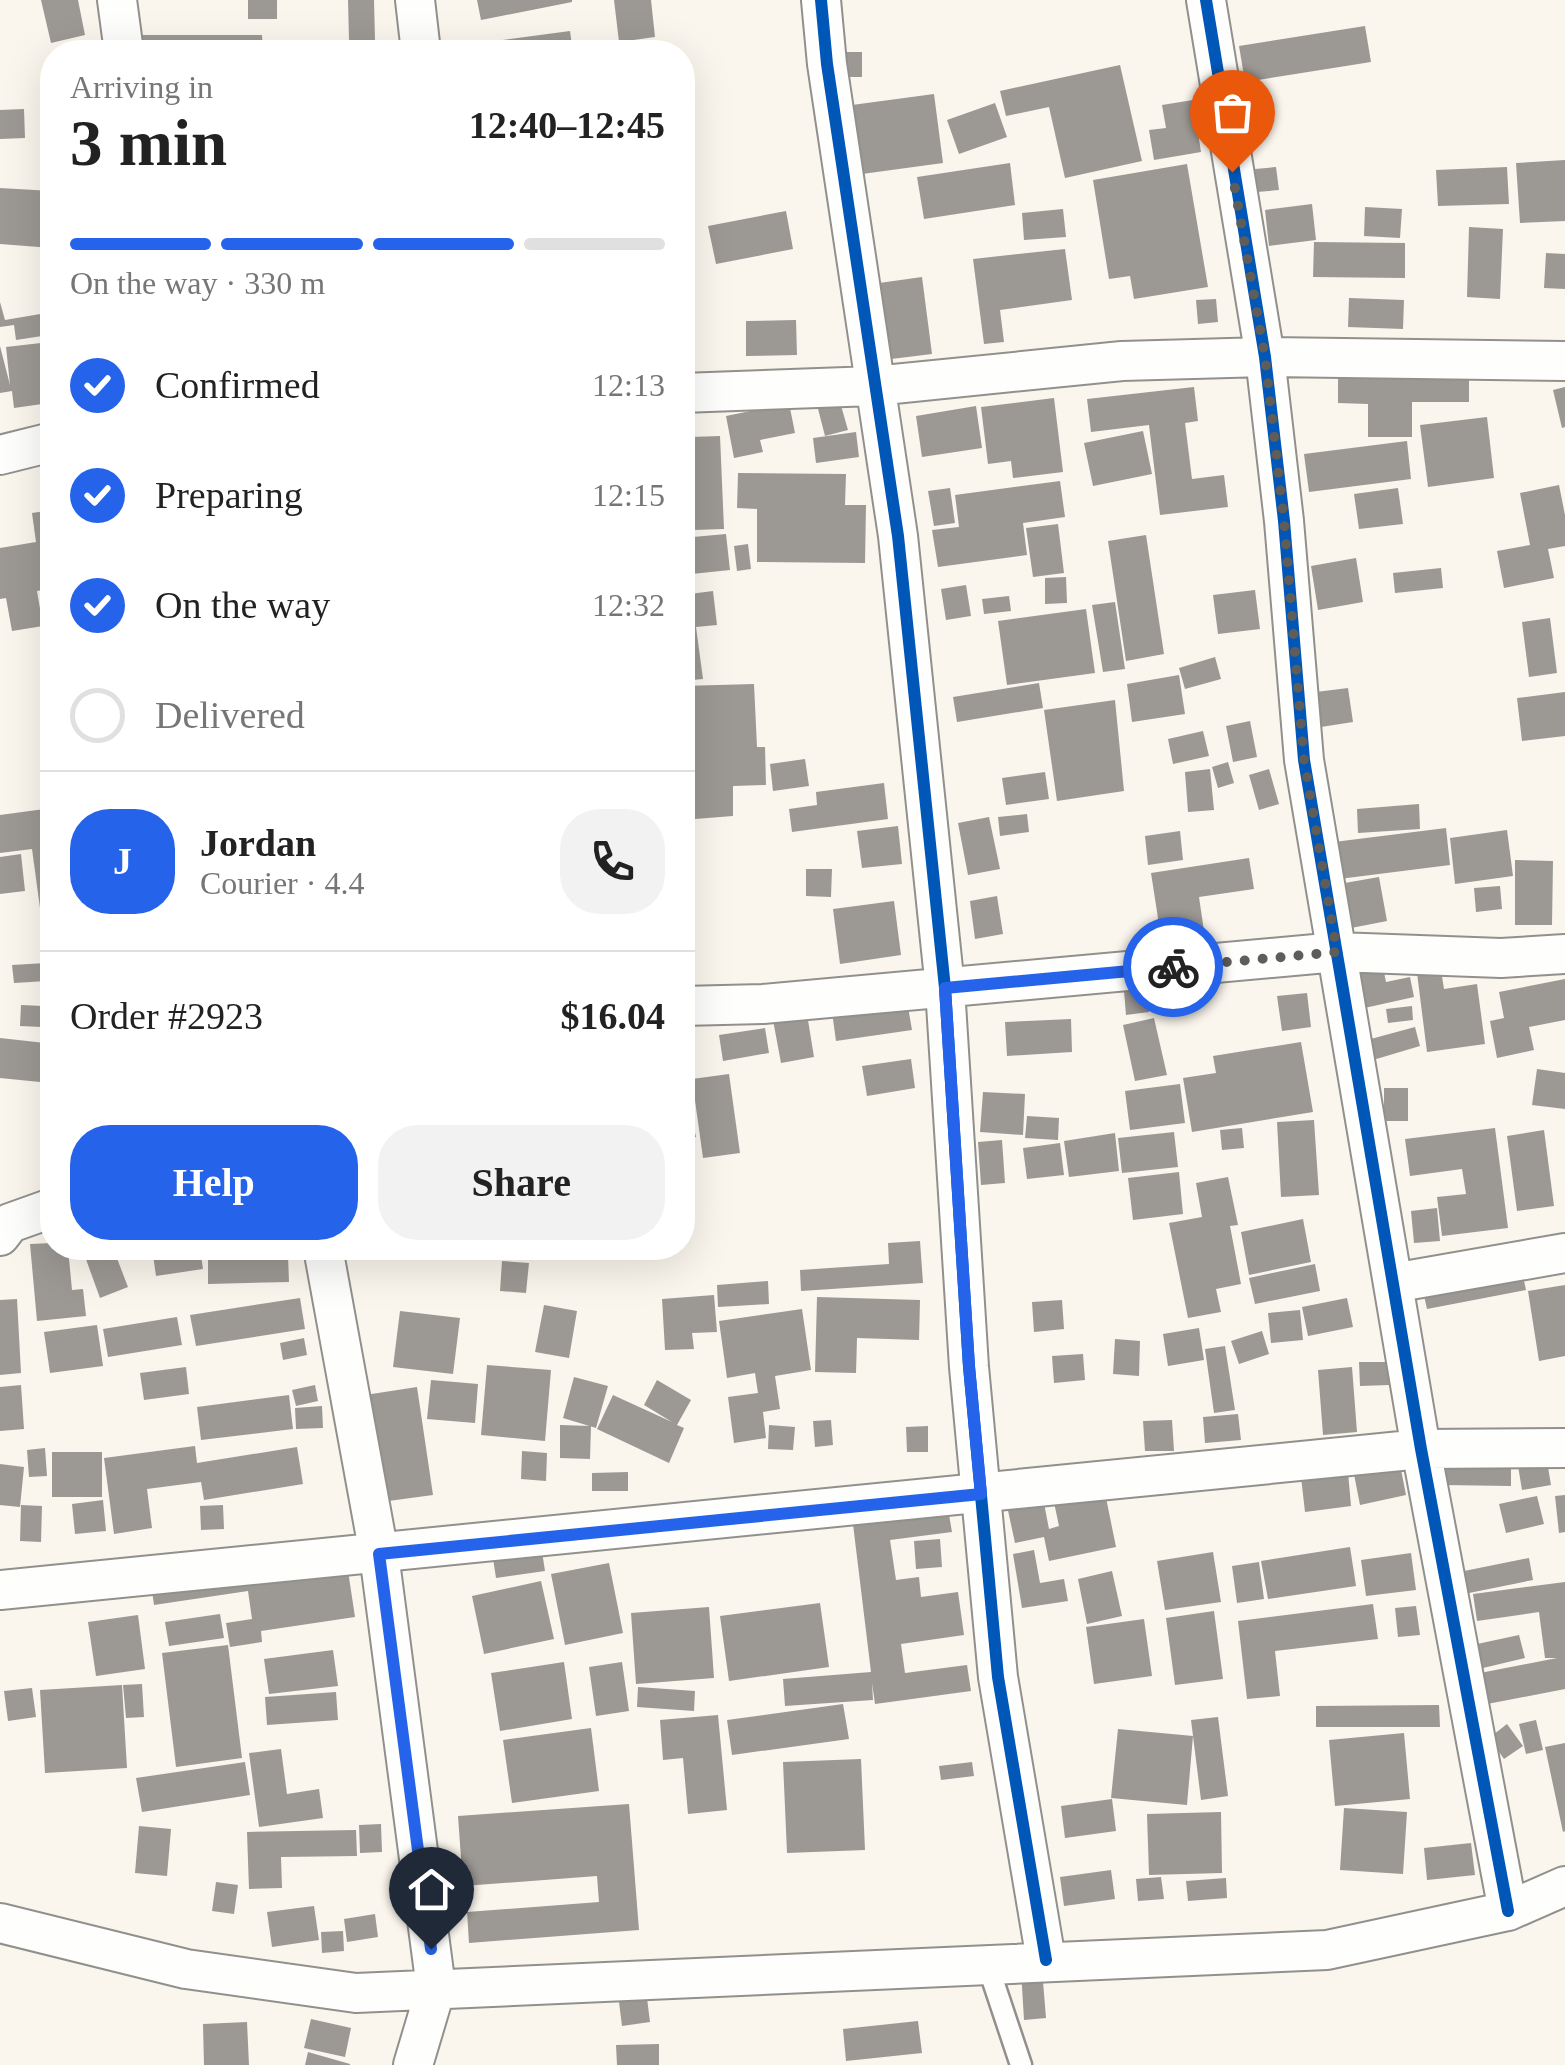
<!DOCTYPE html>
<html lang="en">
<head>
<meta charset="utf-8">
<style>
  :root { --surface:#fff; --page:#f2f2f2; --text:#222; --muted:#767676; --line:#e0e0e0; --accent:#2563eb }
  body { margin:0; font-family:Georgia,serif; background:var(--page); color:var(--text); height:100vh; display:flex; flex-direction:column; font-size:38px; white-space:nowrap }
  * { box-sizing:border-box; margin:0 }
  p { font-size:32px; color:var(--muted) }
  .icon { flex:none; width:55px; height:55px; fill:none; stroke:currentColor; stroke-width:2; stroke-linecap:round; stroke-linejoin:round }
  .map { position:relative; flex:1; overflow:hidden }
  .drawer { position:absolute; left:40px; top:40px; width:655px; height:1220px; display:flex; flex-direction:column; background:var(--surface); border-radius:40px; box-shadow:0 10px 40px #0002 }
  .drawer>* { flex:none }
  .pin { position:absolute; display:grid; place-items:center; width:85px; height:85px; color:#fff; margin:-102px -42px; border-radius:50% 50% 50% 0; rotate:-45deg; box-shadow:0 0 10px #0007 }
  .pin .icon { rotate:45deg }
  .courier { position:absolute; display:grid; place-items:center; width:100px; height:100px; margin:-50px; border:8px solid #2563eb; border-radius:50%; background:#fff; color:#222; box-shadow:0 2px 12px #0007 }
  .headline em { font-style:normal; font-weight:700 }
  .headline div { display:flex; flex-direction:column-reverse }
  .headline { display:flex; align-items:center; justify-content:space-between; height:170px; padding:0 30px }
  h1 { font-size:65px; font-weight:700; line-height:75px }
  .bar { display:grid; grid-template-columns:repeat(4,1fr); gap:15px 10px; align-content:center; height:120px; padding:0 30px }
  .bar i { height:12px; border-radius:8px; background:var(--line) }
  .bar .current { background:var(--accent) }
  .bar p { grid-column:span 4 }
  .line { display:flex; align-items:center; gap:25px; padding:0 30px; border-top:2px solid var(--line) }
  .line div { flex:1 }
  .round { display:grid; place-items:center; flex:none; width:105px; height:105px; border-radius:40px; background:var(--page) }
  ol { padding:0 30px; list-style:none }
  li { display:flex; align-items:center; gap:30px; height:110px }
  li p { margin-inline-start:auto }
  li .icon { padding:10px; border-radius:50%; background:var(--accent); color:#fff; stroke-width:4 }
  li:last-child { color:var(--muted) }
  li i { width:55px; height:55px; border:5px solid var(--line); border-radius:50% }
  .button { display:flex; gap:20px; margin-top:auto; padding:20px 30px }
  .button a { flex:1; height:115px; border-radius:40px; background:var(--accent); color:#fff; font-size:40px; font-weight:700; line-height:115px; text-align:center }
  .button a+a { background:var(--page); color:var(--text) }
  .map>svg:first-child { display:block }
  .building { fill:#9c9894 }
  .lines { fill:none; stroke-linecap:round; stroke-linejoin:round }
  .service-casing { stroke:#92908c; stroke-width:25 }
  .minor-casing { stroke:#92908c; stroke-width:42 }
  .service { stroke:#fefefc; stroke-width:20 }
  .minor { stroke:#fefefc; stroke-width:38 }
  .cycleway-casing { stroke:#fff; stroke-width:19 }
  .cycleway { stroke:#0057b8; stroke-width:12 }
  .done { stroke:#5e5d59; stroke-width:10; stroke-dasharray:0 18 }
  .route { stroke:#2563eb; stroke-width:12 }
</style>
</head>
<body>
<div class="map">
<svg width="1565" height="2065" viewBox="0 0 1565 2065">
  <rect width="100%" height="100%" fill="#faf6ed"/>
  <path class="building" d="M41,0h37l7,35 -34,8z
    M248,0h29v19h-29z
    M348,0h26l1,40h-26z
    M477,0h95v2l-91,18z
    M614,0h37l4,37 -36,5z
    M1365,26l6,36 -126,20 -6,-36z
    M570,31l3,21h-137v-3z
    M142,35h120l1,17h-121z
    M844,52h18v25h-18z
    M1120,65l22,96 -77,17 -16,-71 -43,9 -6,-25z
    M934,94l9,69 -81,11 -10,-69z
    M1193,100l8,52 -47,8 -5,-30 17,-2 -4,-23z
    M995,103l12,34 -48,17 -12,-34z
    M24,109l1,29 -25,1v-29z
    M1565,160v61l-45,2 -4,-60z
    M1010,163l5,42 -91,14 -7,-42z
    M1187,164l21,123 -74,12 -4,-23 -21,3 -16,-99z
    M1276,167l3,23 -22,2 -2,-23z
    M1507,167l2,37 -71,2 -2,-36z
    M0,188l52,3v57l-52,-4z
    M1312,204l4,36 -47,6 -4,-36z
    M1365,207l37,2 -2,29 -36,-2z
    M1063,209l3,28 -42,3 -2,-27z
    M786,211l7,38 -77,15 -8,-38z
    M1469,227l34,2 -3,70 -33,-2z
    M1314,242l91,1v35l-92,-1z
    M1065,249l7,51 -72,10 4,32 -20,2 -11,-85z
    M1546,253l19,1v35l-21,-1z
    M922,277l10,77 -49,6 -11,-76z
    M1349,298l55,2 -1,29 -55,-2z
    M1216,299l2,23 -20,2 -2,-24z
    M0,302l5,18 47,-8v28l-9,2 -1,-6 -26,4 -2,-15 -14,2z
    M796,320l1,35 -51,1v-35z
    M41,343l8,60 -35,5 -2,-17 -12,2v-47l10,39 -4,-38z
    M1338,379h131v23h-57v35h-44v-33l-30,-1z
    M1194,387l4,34 -13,2 7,56 32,-4 4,32 -68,8 -11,-90 -58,7 -4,-33z
    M1565,387v40l-3,1 -9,-38z
    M838,395l10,35 -23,6 -9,-35z
    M1054,398l9,74 -50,6 -2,-17 -23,3 -7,-57z
    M789,403l6,30 -35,7 3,12 -29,6 -8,-42z
    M976,406l6,42 -60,9 -6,-41z
    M1487,417l7,61 -66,9 -8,-62z
    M1143,431l9,43 -59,12 -9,-43z
    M856,432l3,25 -43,6 -3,-25z
    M720,436l4,93 -31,1 -3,-93z
    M1407,441l4,38 -102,13 -5,-38z
    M738,473l108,1 -1,31h21l-1,58 -108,-1v-53l-20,-1z
    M1060,481l5,36 -42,6 4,32 -89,12 -6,-37 27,-3 -4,-32z
    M1559,485l6,30v31l-17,3 6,29 -50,10 -7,-37 33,-6 -10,-52z
    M950,488l5,35 -21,3 -6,-35z
    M1398,488l5,36 -44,5 -5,-35z
    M52,510v47l-7,1 4,31 -12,2 6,35 -31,5 -6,-33 -6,1v-51l36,-6 -4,-29z
    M1058,524l6,49 -31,4 -7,-49z
    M726,534l4,36 -48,5v-37z
    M1146,535l18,119 -38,7 -18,-120z
    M748,544l3,25 -14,2 -3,-25z
    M1356,558l7,44 -45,8 -7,-44z
    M1441,568l2,20 -48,5 -2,-20z
    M1066,577l1,26 -22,1v-26z
    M966,585l5,31 -25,4 -5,-31z
    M1255,590l5,39 -42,5 -5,-39z
    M713,591l4,34 -21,2 7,52 -21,2v-86z
    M52,593v37l-5,1 -5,-36z
    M1009,596l2,15 -27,3 -2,-15z
    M1115,602l10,67 -22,3 -11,-67z
    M1086,609l9,64 -88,12 -9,-64z
    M1550,618l7,55 -28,4 -7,-55z
    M1215,657l6,22 -36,10 -6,-21z
    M1179,675l6,39 -53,8 -5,-38z
    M1039,683l4,25 -86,14 -4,-25z
    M754,684l3,63h8l1,38 -33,1v30l-51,4v-134z
    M1348,688l5,34 -32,5 -5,-35z
    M1565,692v44l-43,5 -5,-43z
    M1115,700l9,91 -67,10 -13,-91z
    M1250,721l7,36 -24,5 -7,-36z
    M1203,731l6,25 -36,8 -5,-25z
    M805,759l4,27 -36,5 -3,-27z
    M1228,762l6,21 -16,5 -6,-21z
    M1210,769l4,41 -26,2 -3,-40z
    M1269,769l10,35 -20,6 -10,-35z
    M1045,772l4,27 -43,6 -4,-27z
    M884,783l4,36 -96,13 -3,-23 28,-4 -1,-13z
    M1419,804l1,25 -62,4 -1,-24z
    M52,808v99l-12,1 -8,-59 -32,4v-38z
    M1027,814l2,18 -29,4 -2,-19z
    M989,817l11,52 -32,6 -10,-52z
    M898,826l4,38 -40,4 -5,-37z
    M1446,828l4,37 -111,14 -5,-37z
    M1507,830l6,46 -58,8 -5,-46z
    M1180,831l3,29 -35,5 -3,-29z
    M682,853h3l5,66 -8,1z
    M21,854l4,37 -25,3v-37z
    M1249,858l5,31 -55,8 6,41 -43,6 -11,-71z
    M1515,860l38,1 -1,64h-37z
    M806,869h26l-1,28 -25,-1z
    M1379,877l8,44 -41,8 -7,-45z
    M1500,886l2,23 -26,3 -2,-24z
    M997,896l6,38 -28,5 -5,-38z
    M894,901l7,54 -61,9 -7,-55z
    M46,963l1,18 -33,2 -2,-18z
    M1383,967l3,15 24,-5 4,20 -54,12 -8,-36z
    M1441,970l3,19 33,-5 8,60 -58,8 -10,-79z
    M1565,979v41l-36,7 5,23 -37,8 -7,-37 14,-3 -5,-26z
    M1147,989l2,23 -23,3 -2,-24z
    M1307,993l4,34 -29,4 -5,-35z
    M907,1001l5,29 -76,11 -4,-29z
    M21,1005l22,1 -1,21 -22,-1z
    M1412,1006l1,14 -25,3 -2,-14z
    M807,1014l7,43 -33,6 -8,-43z
    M1154,1018l13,57 -32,6 -12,-56z
    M1071,1019l1,33 -65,4 -2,-34z
    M1415,1027l5,19 -47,14 -6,-20z
    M765,1028l4,25 -46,8 -4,-26z
    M0,1038l45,5 -5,39 -40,-4z
    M1301,1042l12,70 -121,20 -9,-54 33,-5 -3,-17z
    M911,1059l4,29 -48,8 -5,-30z
    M1537,1069l28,4v36l-33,-4z
    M729,1074l11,79 -37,5 -11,-79z
    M1180,1084l5,39 -55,7 -5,-39z
    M1384,1088h24v33h-24z
    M983,1092l42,2 -2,41 -43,-3z
    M689,1105l7,32 -14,3v-34z
    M1027,1116l32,2 -1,22 -33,-2z
    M1314,1120l5,75 -38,2 -4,-75z
    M1242,1128l2,20 -22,2 -2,-20z
    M1495,1128l13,100 -66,8 -5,-39 29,-3 -4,-25 -52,7 -5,-37z
    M1544,1130l10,76 -37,5 -10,-75z
    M1174,1132l4,35 -56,6 -4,-35z
    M1115,1133l4,38 -50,6 -5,-36z
    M1002,1140l3,43 -24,2 -3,-43z
    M1060,1143l4,32 -37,4 -4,-31z
    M1179,1172l4,42 -50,6 -5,-42z
    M1228,1177l10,48 -8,1 11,58 -25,5 5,23 -33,6 -19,-95 33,-6 -6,-34z
    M1437,1208l3,33 -26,2 -3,-32z
    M1303,1219l8,43 -62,13 -8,-43z
    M920,1241l3,42 -122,8 -1,-21 89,-6 -1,-21z
    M52,1243v5h16l4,42 11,-1 3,27 -49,5 -7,-77z
    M93,1248h20l15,39 -28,11 -17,-47z
    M152,1248h48l3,21 -47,7z
    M288,1255l1,27 -81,2v-27z
    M1519,1257l7,33 -99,19 -7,-31z
    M502,1261l27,2 -3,30 -26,-2z
    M1315,1264l5,27 -65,13 -6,-26z
    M768,1281l1,23 -51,3 -1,-22z
    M1565,1285v71l-26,5 -11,-70z
    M714,1295l3,37 -25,1 2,16 -29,1 -3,-51z
    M817,1297l103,3 -1,40 -62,-2 -1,35 -41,-1z
    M300,1298l5,31 -109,17 -6,-31z
    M1347,1298l6,29 -45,9 -6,-29z
    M17,1299l4,74 -21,2v-75z
    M1062,1300l2,29 -30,3 -2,-30z
    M544,1305l33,6 -8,47 -34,-6z
    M802,1309l9,61 -36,6 5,33 -17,3 3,26 -32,5 -6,-46 30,-4 -3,-20 -28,5 -8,-57z
    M1300,1310l3,30 -32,3 -3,-30z
    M400,1311l60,7 -7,56 -60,-7z
    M177,1317l5,28 -74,12 -5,-28z
    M97,1325l6,41 -53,7 -6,-41z
    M1199,1328l5,32 -36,6 -5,-32z
    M1262,1331l7,23 -30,10 -8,-23z
    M304,1338l3,17 -24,5 -3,-17z
    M1115,1339l25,2 -1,35 -26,-2z
    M1225,1346l10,64 -21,3 -9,-64z
    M1083,1354l2,26 -31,3 -2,-27z
    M1359,1362h29l1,23 -29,1z
    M487,1365l64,5 -6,71 -64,-6z
    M186,1367l3,27 -45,6 -4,-27z
    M1352,1367l5,65 -34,3 -5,-65z
    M574,1377l34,9 -12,42 -33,-10z
    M431,1380l47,4 -3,39 -48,-4z
    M657,1380l34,20 -14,25 7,3 -15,35 -72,-34 16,-34 59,27 -28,-17z
    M21,1385l3,44 -24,2v-44z
    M315,1385l3,16 -22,5 -4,-16z
    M417,1387l16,108 -52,7 -16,-107z
    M289,1395l4,34 -92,11 -4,-33z
    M322,1406l1,22 -27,1 -1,-21z
    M1238,1414l3,26 -36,3 -2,-26z
    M831,1420l2,25 -18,2 -2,-26z
    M1172,1420l2,31h-29l-2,-30z
    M560,1425l31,1 -1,33 -30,-1z
    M769,1425l26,2 -2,23 -25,-1z
    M928,1426v26h-21l-1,-25z
    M195,1446l2,17 100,-16 6,37 -99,16 -3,-18 -54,7 5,39 -38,6 -10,-76z
    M45,1448l2,28 -18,1 -2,-27z
    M522,1451l25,2 -1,28 -25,-2z
    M52,1452h50v45h-50z
    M1443,1453l68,1v32l-68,-1z
    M1398,1454l8,41 -46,10 -8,-41z
    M1546,1455l5,30 -29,5 -5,-30z
    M0,1464l24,3 -4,40 -20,-2z
    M628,1472v19h-36v-18z
    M1348,1472l3,34 -46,6 -4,-35z
    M1103,1483l13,64 -67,14 -5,-24 -29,6 -8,-37 36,-8 6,31 10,-3 -7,-33z
    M1565,1495v37l-6,1 -4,-37z
    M1537,1496l7,28 -38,9 -7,-29z
    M103,1500l3,31 -31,3 -3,-30z
    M947,1503l5,29 -62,8 6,40 23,-3 2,20 37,-5 6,43 -63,9 4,29 62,-8 4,26 -96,13 -3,-21 1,17 -88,6 -2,-27 88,-7 -19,-156z
    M21,1505l21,1 -1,36 -21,-1z
    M223,1505l1,24 -23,1 -1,-24z
    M940,1539l2,28 -26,2 -2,-28z
    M541,1545l4,26 -49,7 -4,-26z
    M1350,1547l6,39 -88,13 -7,-38z
    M1034,1550l6,33 24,-4 4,22 -46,7 -9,-54z
    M1213,1552l8,50 -56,8 -8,-49z
    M1411,1553l5,37 -50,6 -5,-36z
    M1529,1558l4,22 -64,13 -5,-22z
    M1259,1562l5,37 -27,4 -5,-37z
    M609,1563l14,70 -58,12 -14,-71z
    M347,1564l8,53 -94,14 1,11 -32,5 -4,-24 26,-4 -4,-28 -94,14 -5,-35z
    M1112,1571l10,45 -35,8 -9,-45z
    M541,1581l13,58 -70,15 -12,-58z
    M1565,1582v107l-83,16 -7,-31 82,-16h-12l-6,-46 -62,9 -4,-27z
    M820,1603l9,64 -100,14 -9,-65z
    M1373,1604l5,35 -103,12 5,45 -33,3 -9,-78z
    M1416,1606l4,29 -22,2 -3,-29z
    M709,1607l5,71 -78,6 -5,-71z
    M1214,1611l9,68 -48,6 -9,-67z
    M220,1614l4,24 -55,8 -4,-24z
    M138,1615l7,54 -49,7 -8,-54z
    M1144,1619l8,57 -58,8 -8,-57z
    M1519,1635l6,23 -42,10 -6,-24z
    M228,1645l14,113 -66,9 -14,-114z
    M333,1650l5,36 -69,8 -5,-35z
    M564,1662l8,57 -72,12 -9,-58z
    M622,1662l7,49 -33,5 -7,-49z
    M142,1684l2,33 -18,1 -3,-33z
    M122,1685l5,83 -82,5 -5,-83z
    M638,1687l57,4 -1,20 -57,-4z
    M32,1688l4,29 -28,4 -4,-30z
    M336,1692l2,28 -71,5 -2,-28z
    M843,1704l6,35 -117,16 -5,-35z
    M1439,1705l1,22h-124v-21z
    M718,1715l9,95 -39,4 -5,-56 -20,2 -3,-40z
    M1218,1717l10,79 -27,4 -10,-80z
    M1536,1720l7,30 -17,4 -7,-30z
    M1507,1724l16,22 -19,13 -15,-21z
    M591,1728l8,63 -87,12 -9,-63z
    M1118,1729l75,7 -6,69 -76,-7z
    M1404,1733l6,66 -75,7 -6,-66z
    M1565,1743v88l-2,1 -18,-85z
    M281,1749l6,45 32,-5 4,29 -64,9 -10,-74z
    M861,1759l4,91 -78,3 -4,-91z
    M245,1762l5,33 -108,17 -6,-34z
    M972,1762l2,14 -33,4 -2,-14z
    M1112,1799l4,32 -51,7 -4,-32z
    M629,1804l10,126 -170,13 -2,-31 132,-10 -2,-26 -134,10 -5,-70z
    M1344,1808l63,4 -4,62 -63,-4z
    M1221,1812l1,61 -73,2 -2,-61z
    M381,1824l1,28 -22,1 -1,-28z
    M139,1826l32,3 -4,47 -32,-3z
    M356,1830l1,26 -76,1 1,31 -33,1 -2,-57z
    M1471,1843l4,32 -48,5 -3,-32z
    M1111,1870l4,29 -51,7 -4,-29z
    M1161,1877l3,22 -26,2 -2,-22z
    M1226,1878l1,20 -39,3 -2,-20z
    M216,1882l22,3 -4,29 -22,-3z
    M314,1906l5,34 -47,7 -5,-35z
    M375,1914l3,23 -31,5 -3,-23z
    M343,1931l1,20 -22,2 -1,-21z
    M1042,1969l4,49 -22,2 -3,-50z
    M647,1998l3,24 -28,4 -3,-24z
    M311,2019l40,9 -6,29 -41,-9z
    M918,2021l4,32 -76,8 -3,-32z
    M247,2022l2,43h-45l-1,-41z
    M659,2044v21h-42l-1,-20z
    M308,2052l42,12v1h-45z"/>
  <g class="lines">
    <defs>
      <path id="service" d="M987,1963l34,102"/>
      <path id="minor" d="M117,0l7,52
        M415,0l6,52
        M821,0l6,64 71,472 47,452 24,379 29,310 48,283
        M1206,0l59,357 19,164 20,239 117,689 87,462
        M682,393l192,-7 248,-25 143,-4 300,4
        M0,455l52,-13
        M682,1006l81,-2 574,-52 164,6 64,-4
        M0,1236l10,-13 42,-15
        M323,1248l56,306 57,434 -23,77
        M1393,1283l172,-30
        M0,1590l1421,-141 144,-1
        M0,1923l186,46 170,24 971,-43 181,-39 57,-25"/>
    </defs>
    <use href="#service" class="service-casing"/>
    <use href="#minor" class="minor-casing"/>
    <use href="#service" class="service"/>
    <use href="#minor" class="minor"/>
    <defs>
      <path id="cycleway" d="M821,0l6,64 71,472 47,452 24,379 29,310 48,283
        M1206,0l59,357 19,164 20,239 117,689 87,462"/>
    </defs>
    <use href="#cycleway" class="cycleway-casing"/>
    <use href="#cycleway" class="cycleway"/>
  </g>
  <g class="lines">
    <path class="done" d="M1173,967l164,-15 -33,-192 -20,-239 -19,-164 -33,-185"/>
    <path class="route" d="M431,1949l-52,-395 602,-60 -12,-128 -24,-378 228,-21"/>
  </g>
</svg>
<div class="pin" style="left:1232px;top:172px;background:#ea580c"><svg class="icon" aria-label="bag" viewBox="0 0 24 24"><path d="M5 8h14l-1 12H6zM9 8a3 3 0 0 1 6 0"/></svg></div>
<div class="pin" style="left:431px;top:1949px;background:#1f2937"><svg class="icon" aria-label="home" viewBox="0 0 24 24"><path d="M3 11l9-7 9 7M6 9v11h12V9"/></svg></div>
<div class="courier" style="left:1173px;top:967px"><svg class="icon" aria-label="bike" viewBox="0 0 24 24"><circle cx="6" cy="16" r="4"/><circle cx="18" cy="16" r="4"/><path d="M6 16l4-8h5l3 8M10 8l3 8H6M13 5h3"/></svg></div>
<section class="drawer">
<div class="headline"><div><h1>3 min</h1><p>Arriving in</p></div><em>12:40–12:45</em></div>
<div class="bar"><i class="current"></i><i class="current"></i><i class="current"></i><i></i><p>On the way · 330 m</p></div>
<ol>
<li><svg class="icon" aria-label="check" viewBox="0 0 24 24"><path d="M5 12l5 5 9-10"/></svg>Confirmed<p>12:13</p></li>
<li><svg class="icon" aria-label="check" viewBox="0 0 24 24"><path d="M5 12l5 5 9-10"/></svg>Preparing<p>12:15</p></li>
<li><svg class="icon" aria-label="check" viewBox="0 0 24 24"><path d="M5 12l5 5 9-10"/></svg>On the way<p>12:32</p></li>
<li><i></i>Delivered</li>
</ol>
<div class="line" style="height:180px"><b class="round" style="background:var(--accent);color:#fff">J</b><div><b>Jordan</b><p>Courier · 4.4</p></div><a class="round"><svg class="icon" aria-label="phone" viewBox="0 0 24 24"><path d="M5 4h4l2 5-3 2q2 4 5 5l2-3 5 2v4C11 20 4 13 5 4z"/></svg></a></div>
<div class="line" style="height:130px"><div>Order #2923</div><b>$16.04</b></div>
<div class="button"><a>Help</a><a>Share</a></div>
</section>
</div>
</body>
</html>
